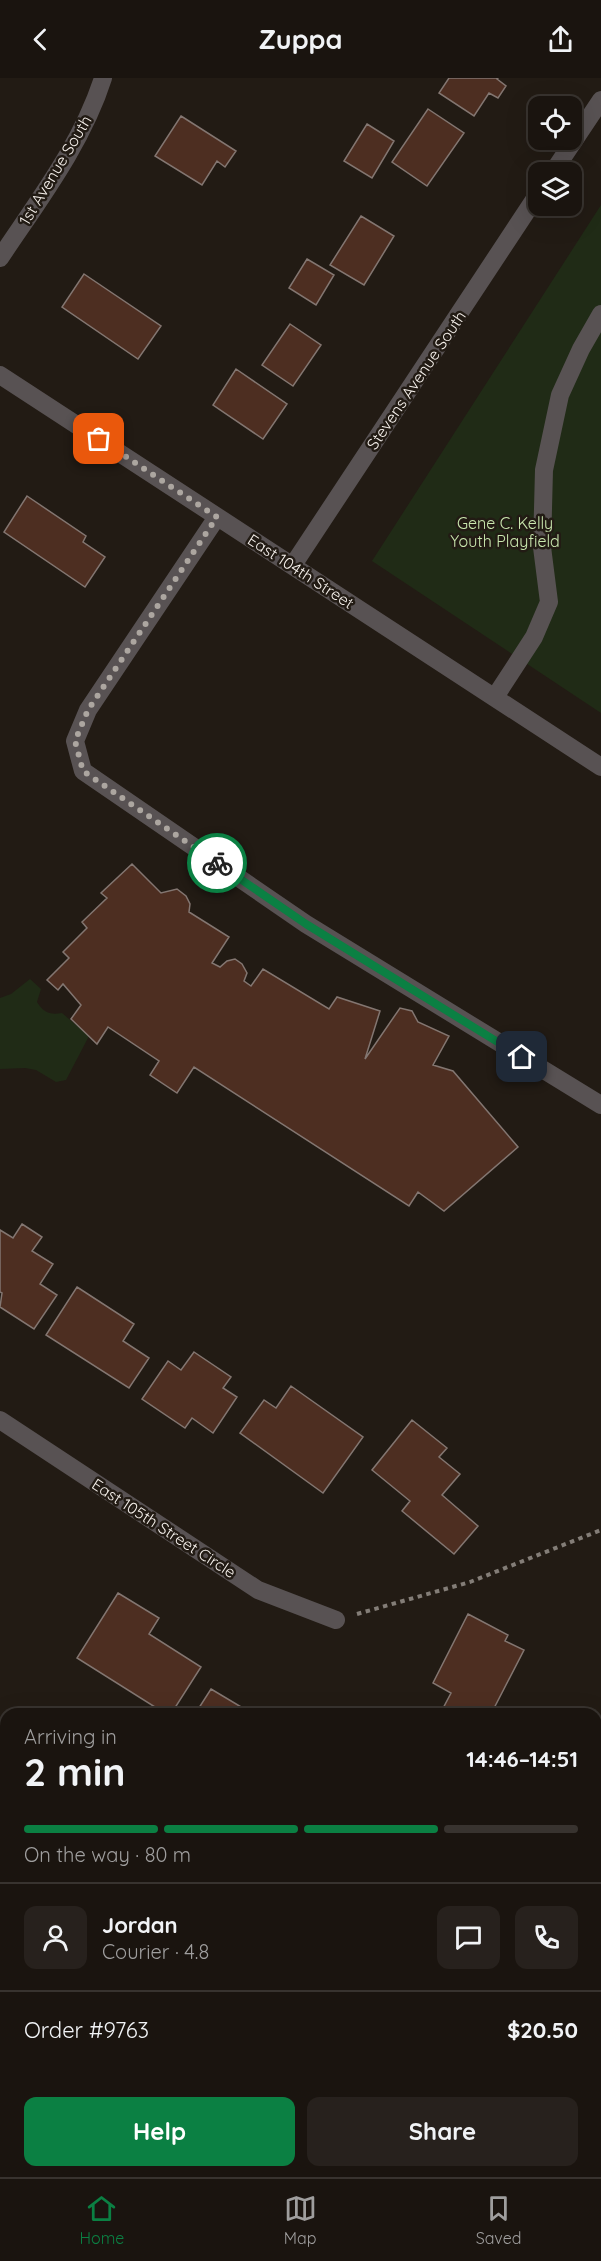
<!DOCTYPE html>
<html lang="en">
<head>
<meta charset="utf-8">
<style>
  :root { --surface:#1a140f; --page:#27211d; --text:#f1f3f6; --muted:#9f9e9e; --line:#38332f; --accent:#0b8043 }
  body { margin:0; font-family:Quicksand,sans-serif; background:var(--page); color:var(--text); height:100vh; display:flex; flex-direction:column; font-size:22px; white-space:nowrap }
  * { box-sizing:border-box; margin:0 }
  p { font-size:20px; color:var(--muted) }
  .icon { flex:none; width:33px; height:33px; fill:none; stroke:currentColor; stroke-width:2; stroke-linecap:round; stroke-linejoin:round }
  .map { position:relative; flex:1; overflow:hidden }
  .side { position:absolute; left:0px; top:1630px; width:602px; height:470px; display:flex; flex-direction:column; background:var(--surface); border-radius:18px 18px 0 0; box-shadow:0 6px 24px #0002,0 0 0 2px var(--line) }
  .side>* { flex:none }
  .buttons { position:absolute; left:528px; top:18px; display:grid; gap:12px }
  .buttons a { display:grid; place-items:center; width:54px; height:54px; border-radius:12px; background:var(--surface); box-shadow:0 6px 24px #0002,0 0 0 2px var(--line); font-size:30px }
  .pin { position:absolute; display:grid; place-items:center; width:51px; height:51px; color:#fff; margin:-26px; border-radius:12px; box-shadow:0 3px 9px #0006 }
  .courier { position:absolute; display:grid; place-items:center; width:60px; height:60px; margin:-30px; border:4px solid #0b8043; border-radius:50%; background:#fff; color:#222; box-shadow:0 2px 8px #0007 }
  .summary em { font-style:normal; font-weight:700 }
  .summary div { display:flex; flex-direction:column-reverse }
  .summary { display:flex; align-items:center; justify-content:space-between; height:102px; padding:0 24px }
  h1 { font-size:39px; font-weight:700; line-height:45px }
  .bar { display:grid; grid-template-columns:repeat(4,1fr); gap:9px 6px; align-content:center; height:72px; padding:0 24px }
  .bar i { height:8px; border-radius:4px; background:var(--line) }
  .bar .active { background:var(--accent) }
  .bar p { grid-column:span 4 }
  .line { display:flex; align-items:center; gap:15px; padding:0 24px; border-top:2px solid var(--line) }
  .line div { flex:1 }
  .round { display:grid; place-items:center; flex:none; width:63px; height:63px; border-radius:12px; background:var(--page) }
  .cta { display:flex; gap:12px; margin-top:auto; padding:12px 24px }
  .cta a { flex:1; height:69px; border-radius:12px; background:var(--accent); color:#fff; font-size:24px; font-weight:700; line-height:69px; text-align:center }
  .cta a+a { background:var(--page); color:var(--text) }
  header { display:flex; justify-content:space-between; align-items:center; height:78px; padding:0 24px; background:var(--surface); font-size:27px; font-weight:700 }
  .tab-bar { display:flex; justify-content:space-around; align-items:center; height:84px; border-top:2px solid var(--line); background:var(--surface); font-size:16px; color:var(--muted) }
  .tab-bar a { display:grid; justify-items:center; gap:3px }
  .tab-bar .active { color:var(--accent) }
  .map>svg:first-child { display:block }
  .green { fill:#202b16 }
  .building { fill:#4d2e21; stroke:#837671; stroke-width:1.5 }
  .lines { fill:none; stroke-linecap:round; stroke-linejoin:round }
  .path { stroke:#837d77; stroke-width:4; stroke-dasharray:4.5 4.5; stroke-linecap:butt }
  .minor { stroke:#585253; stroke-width:18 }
  .done { stroke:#aca6a0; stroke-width:6; stroke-dasharray:0 10.8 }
  .route { stroke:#0b8043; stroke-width:8 }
  .labels { text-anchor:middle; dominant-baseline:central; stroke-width:5; stroke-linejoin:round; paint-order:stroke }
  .street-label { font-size:16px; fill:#f6f1ec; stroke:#221b14 }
  .park-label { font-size:16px; fill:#cae8af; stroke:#221b14 }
</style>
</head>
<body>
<header><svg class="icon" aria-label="back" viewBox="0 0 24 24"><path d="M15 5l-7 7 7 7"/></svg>Zuppa<svg class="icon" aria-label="share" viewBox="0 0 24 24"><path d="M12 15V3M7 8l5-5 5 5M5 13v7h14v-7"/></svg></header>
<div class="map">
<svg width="601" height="2099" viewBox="0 0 601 2099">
  <rect width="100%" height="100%" fill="#221b14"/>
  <path class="green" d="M601,127v508l-229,-152z
    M30,901l11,10 -4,13c7,11 13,13 25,11l27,23 -23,44 -10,2 -20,-12 -11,-2 -25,1v-71l11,-4z
    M601,1659v440h-601v-410l6,-4v409h590v-426z"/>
  <path class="building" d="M449,0h49l-1,1 9,7 -8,12 -9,-5 -15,23 -35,-23z
    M428,31l36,24 -37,53 -35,-24z
    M181,38l55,35 -11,16 -8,-6 -15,24 -47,-29z
    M367,46l27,17 -22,37 -28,-17z
    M361,138l33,20 -30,49 -34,-20z
    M307,181l27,16 -18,30 -27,-17z
    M84,196l77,52 -23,33 -76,-52z
    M290,246l31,21 -28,41 -31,-21z
    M236,291l51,35 -24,35 -50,-34z
    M27,418l59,40 -3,6 22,15 -20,30 -81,-55z
    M132,786l29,29 16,-4 9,7 4,8 -1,8 40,25 -17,26 8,4 7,-6 8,-2 7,5 5,9 -3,8 7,5 12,-17 66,40 8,-12 43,14 -15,48 35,-51 12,3 6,11 31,14 -16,29 20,6 65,76 -74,64 -26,-19 -9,14 -215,-139 -17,26 -27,-18 9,-14 -51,-34 -11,17 -26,-25 10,-14 -18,-21 -5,6 -11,-10 22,-22 -6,-6 24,-24 -5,-6 25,-24 -6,-5z
    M22,1146l20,13 -10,14 21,13 -13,20 17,11 -23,34 -34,-22 2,-14 -2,-1v-62l13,8z
    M77,1209l57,37 -11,17 26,17 -20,30 -83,-53z
    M194,1274l37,25 -8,11 14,9 -24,36 -21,-15 -7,10 -43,-29 26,-38 13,9z
    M291,1308l72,51 -40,56 -83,-60 24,-33 12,8z
    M412,1342l35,28 -8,9 21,17 -18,21 36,31 -24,28 -52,-43 8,-10 -38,-31z
    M118,1515l41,25 -10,16 52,33 -30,47h-5l-89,-56z
    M468,1536l40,21 -3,6 19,9 -33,64h-51l11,-21 -18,-10z
    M211,1611l42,25h-58z"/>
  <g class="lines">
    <path class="path" d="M357,1536l113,-32 131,-52"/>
    <path class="minor" d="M553,94l48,-72
      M0,180c38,-57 82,-114 103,-180
      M0,297l601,392
      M217,439l-129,193 -13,31 8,30 223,153 295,181
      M293,487l245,-371
      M495,619l39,-60 15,-35 -7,-55 2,-77 16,-75 21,-46 20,-35
      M0,1342l258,170 78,30"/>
  </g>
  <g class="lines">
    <path class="done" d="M99,361l118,78 -129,193 -13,31 8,30 134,92"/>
    <path class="route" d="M217,785l89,61 216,133"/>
  </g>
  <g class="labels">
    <g class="street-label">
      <text transform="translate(55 92) rotate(-59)">1st Avenue South</text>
      <text transform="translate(416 302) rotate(-56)">Stevens Avenue South</text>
      <text transform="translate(301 493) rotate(33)">East 104th Street</text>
      <text transform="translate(164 1450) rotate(33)">East 105th Street Circle</text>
    </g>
    <g class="park-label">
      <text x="505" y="445">Gene C. Kelly<tspan x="505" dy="18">Youth Playfield</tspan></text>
    </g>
  </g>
</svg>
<div class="buttons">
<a><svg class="icon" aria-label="locate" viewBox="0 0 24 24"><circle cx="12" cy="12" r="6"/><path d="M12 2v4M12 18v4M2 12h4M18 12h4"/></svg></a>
<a><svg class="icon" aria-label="layers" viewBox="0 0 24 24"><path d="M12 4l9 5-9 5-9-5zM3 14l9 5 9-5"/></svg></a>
</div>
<div class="pin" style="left:99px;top:361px;background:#ea580c"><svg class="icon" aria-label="bag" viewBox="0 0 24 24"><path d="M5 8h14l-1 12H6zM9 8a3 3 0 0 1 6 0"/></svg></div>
<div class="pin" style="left:522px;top:979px;background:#1f2937"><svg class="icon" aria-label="home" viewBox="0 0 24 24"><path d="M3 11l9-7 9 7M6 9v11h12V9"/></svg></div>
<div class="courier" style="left:217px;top:785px"><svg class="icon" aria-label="bike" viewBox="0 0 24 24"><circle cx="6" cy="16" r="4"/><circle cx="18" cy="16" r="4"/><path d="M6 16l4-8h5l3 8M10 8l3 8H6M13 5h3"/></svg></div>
<section class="side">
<div class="summary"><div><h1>2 min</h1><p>Arriving in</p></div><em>14:46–14:51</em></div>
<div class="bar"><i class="active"></i><i class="active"></i><i class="active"></i><i></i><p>On the way · 80 m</p></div>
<div class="line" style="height:108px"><a class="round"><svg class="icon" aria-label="person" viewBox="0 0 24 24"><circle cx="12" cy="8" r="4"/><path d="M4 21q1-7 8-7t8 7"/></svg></a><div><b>Jordan</b><p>Courier · 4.8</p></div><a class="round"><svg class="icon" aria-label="chat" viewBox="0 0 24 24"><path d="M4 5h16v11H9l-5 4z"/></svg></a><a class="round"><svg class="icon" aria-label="phone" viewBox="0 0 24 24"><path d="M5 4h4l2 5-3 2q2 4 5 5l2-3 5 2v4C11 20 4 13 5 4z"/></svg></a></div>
<div class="line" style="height:78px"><div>Order #9763</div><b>$20.50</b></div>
<div class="cta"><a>Help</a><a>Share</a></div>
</section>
</div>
<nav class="tab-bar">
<a class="active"><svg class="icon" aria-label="home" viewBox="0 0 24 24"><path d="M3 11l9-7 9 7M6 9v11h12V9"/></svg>Home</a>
<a><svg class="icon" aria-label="map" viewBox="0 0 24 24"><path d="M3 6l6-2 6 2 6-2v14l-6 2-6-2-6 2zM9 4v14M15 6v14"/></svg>Map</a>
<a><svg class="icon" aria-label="saved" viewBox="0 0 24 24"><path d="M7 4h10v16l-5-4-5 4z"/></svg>Saved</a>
</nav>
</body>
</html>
